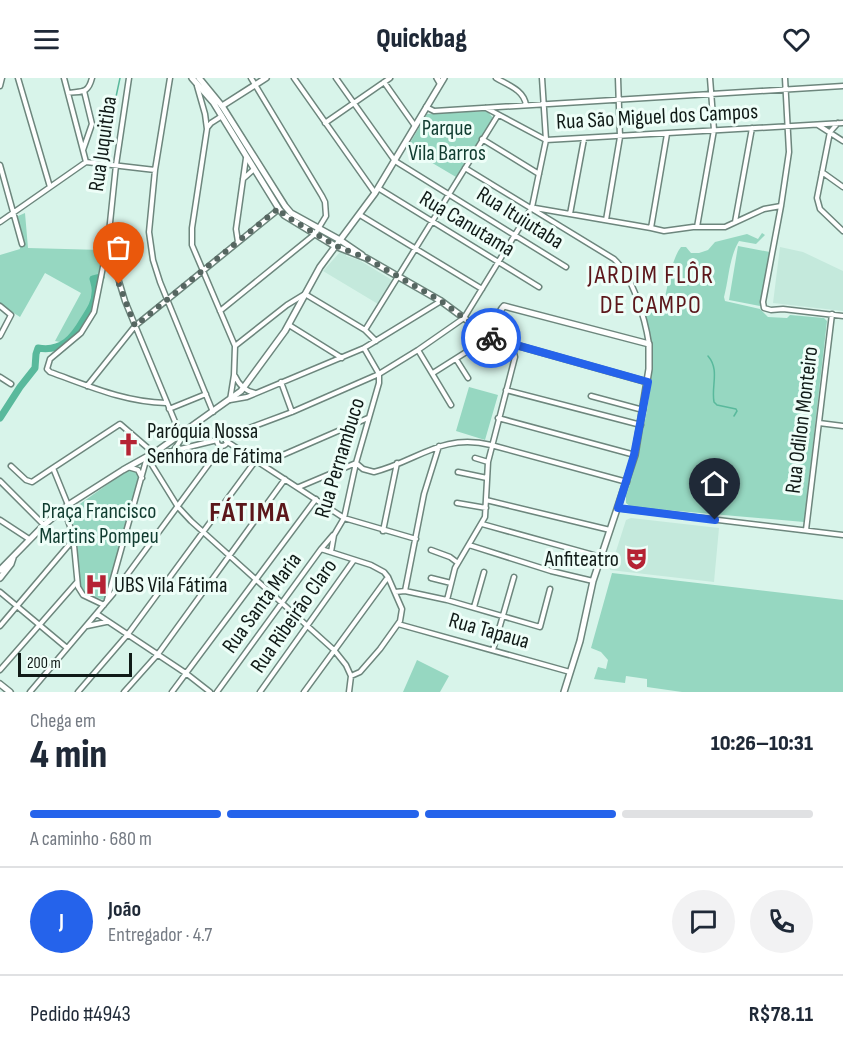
<!DOCTYPE html>
<html lang="pt">
<head>
<meta charset="utf-8">
<style>
  :root { --surface:#fff; --page:#f2f2f3; --text:#1f2937; --muted:#747a83; --line:#e0e1e3; --accent:#2563eb }
  body { margin:0; font-family:"Sofia Sans Condensed",sans-serif; background:var(--page); color:var(--text); height:100vh; display:flex; flex-direction:column; font-size:22px; white-space:nowrap }
  * { box-sizing:border-box; margin:0 }
  p { font-size:20px; color:var(--muted) }
  .icon { flex:none; width:33px; height:33px; fill:none; stroke:currentColor; stroke-width:2; stroke-linecap:round; stroke-linejoin:round }
  .map { position:relative; height:614px; overflow:hidden }
  .sheet { display:flex; flex-direction:column; background:var(--surface); flex:1 }
  .sheet>* { flex:none }
  .scale { position:absolute; left:18px; bottom:15px; width:114px; box-sizing:border-box; padding-left:6px; border:3px solid #101a17; border-top:0; font-size:16px; line-height:21px; white-space:nowrap; color:#101a17; -webkit-text-stroke:4px #eefef8; paint-order:stroke }
  .pin { position:absolute; display:grid; place-items:center; width:51px; height:51px; color:#fff; margin:-62px -26px; border-radius:50% 50% 50% 0; rotate:-45deg; box-shadow:0 0 6px #0007 }
  .pin .icon { rotate:45deg }
  .courier { position:absolute; display:grid; place-items:center; width:60px; height:60px; margin:-30px; border:4px solid #2563eb; border-radius:50%; background:#fff; color:#222; box-shadow:0 2px 8px #0007 }
  .overview em { font-style:normal; font-weight:800 }
  .overview div { display:flex; flex-direction:column-reverse }
  .overview { display:flex; align-items:center; justify-content:space-between; height:102px; padding:0 30px }
  h1 { font-size:39px; font-weight:800; line-height:45px }
  .bar { display:grid; grid-template-columns:repeat(4,1fr); gap:9px 6px; align-content:center; height:72px; padding:0 30px }
  .bar i { height:8px; border-radius:4px; background:var(--line) }
  .bar .current { background:var(--accent) }
  .bar p { grid-column:span 4 }
  .line { display:flex; align-items:center; gap:15px; padding:0 30px; border-top:2px solid var(--line) }
  .line div { flex:1 }
  .round { display:grid; place-items:center; flex:none; width:63px; height:63px; border-radius:32px; background:var(--page) }
  header { display:flex; justify-content:space-between; align-items:center; height:78px; padding:0 30px; background:var(--surface); font-size:27px; font-weight:800 }
  .map>svg:first-child { display:block }
  .built { fill:#c4e9dc }
  .green { fill:#96d7c1 }
  .lines { fill:none; stroke-linecap:round; stroke-linejoin:round }
  .stream { stroke:#59b99c; stroke-width:1.5 }
  .river { stroke:#59b99c; stroke-width:7 }
  .minor-casing { stroke:#6d867d; stroke-width:7 }
  .tertiary-casing { stroke:#6d867d; stroke-width:8 }
  .secondary-casing { stroke:#6d867d; stroke-width:8 }
  .minor { stroke:#fff; stroke-width:4 }
  .tertiary { stroke:#fff; stroke-width:5 }
  .secondary { stroke:#fff; stroke-width:5 }
  .done { stroke:#566661; stroke-width:6; stroke-dasharray:0 10.8 }
  .route { stroke:#2563eb; stroke-width:8 }
  .labels { text-anchor:middle; dominant-baseline:central; stroke-width:6; stroke-linejoin:round; paint-order:stroke }
  .street-label { font-size:22px; fill:#101a17; stroke:#eefef8 }
  .park-label { font-size:22px; fill:#103c30; stroke:#eefef8 }
  .poi-label { font-size:22px; fill:#101a17; stroke:#eefef8; text-anchor:start }
  .quarter-label { font-size:26px; letter-spacing:1.5px; fill:#5c171b; stroke:#eefef8 }
  .district-label { font-size:28px; font-weight:bold; letter-spacing:1.5px; fill:#5c171b; stroke:#eefef8 }
</style>
</head>
<body>
<header><svg class="icon" aria-label="menu" viewBox="0 0 24 24"><path d="M4 6h16M4 12h16M4 18h16"/></svg>Quickbag<svg class="icon" aria-label="heart" viewBox="0 0 24 24"><path d="M12 20l-8-8c-3-5 5-10 8-4 3-6 11-1 8 4z"/></svg></header>
<div class="map">
<svg width="843" height="614" viewBox="0 0 843 614">
  <rect width="100%" height="100%" fill="#d8f4ea"/>
  <path class="built" d="M780,169l23,5 40,19v40l-70,-8z
    M341,173l5,2v3l13,4 33,20 -14,24 -55,-33z
    M631,440l88,10 -5,54 -104,-12 16,-50z"/>
  <path class="green" d="M487,33l6,7 -37,59 -49,-29 20,-34z
    M25,135l3,35 74,2 -8,62 -24,32 -15,-3 26,-48 -36,-20 -25,44 -20,-13v-49l20,-6 -2,-33z
    M762,155l3,2 -9,9 -17,-3c-10,17 -10,37 -15,56l1,4 35,8 8,8 19,1 3,-3 34,3 3,3 -23,201 -173,-15 -5,-4v-9c13,-44 27,-96 26,-141 0,-14 -5,-28 -9,-41l19,2c4,-18 8,-53 19,-67h5l5,6h8l9,-3 7,-8 32,-8 11,5z
    M738,168l32,6 -10,54 -31,-6z
    M469,309l29,8 -13,45 -29,-9z
    M129,391l8,3 2,6 -35,122 -18,-6 -6,-9 -3,-42 -7,-32z
    M612,495l231,27v92h-161l-35,-5v-8l-21,-3 -1,7 -31,-4 4,-12 8,2 2,-9 -7,-8 -10,-4z
    M417,582l32,16 -9,16h-37z"/>
  <g class="lines">
    <path class="stream" d="M104,75l16,-75
      M708,278c12,14 3,30 6,46l3,3 19,4 1,2 -3,5"/>
    <path class="river" d="M0,340l20,-31 15,-19 1,-14 2,-6c24,4 35,-10 46,-29 5,-8 11,-16 11,-26 1,-5 -1,-10 -2,-14l8,-2"/>
    <defs>
      <path id="minor" d="M18,0l32,109
        M64,0l22,84
        M129,0l-13,87 -8,77 -14,70 -13,21 -31,26 -3,10 3,3c39,14 74,30 116,31
        M170,0l-15,92 -6,62 4,28 7,22 53,130
        M294,0l81,115
        M336,0l59,83 171,106
        M496,0c12,7 28,12 30,27
        M785,0l4,74 -8,54 -18,96 1,6 7,2 12,-1 60,7
        M384,4l31,44
        M0,8l2,-8
        M197,8l8,28 2,15 -15,99v17l43,101 -1,29 -4,25 17,-3 117,-49 77,-47
        M68,15c14,-2 20,1 24,-15
        M426,29l8,4 409,-25
        M486,30l60,32 297,-17
        M325,45l65,-45
        M838,45l-8,9 -13,66 3,11 23,22
        M818,47l25,16
        M207,50l4,-5 11,-7
        M482,61l57,35
        M83,72l9,-26 -8,-33
        M0,87l22,79
        M465,90l149,91c19,18 31,59 35,85
        M822,94l21,15
        M243,101l10,-9
        M378,110l161,99
        M535,130l116,20 16,-94
        M570,136l14,-75
        M360,137l122,74
        M606,142l14,-83 -2,-59
        M0,144l86,-60 69,8
        M735,144l17,-94
        M697,149l17,-97 -4,-52
        M651,150l13,3 29,-4h32l39,-18 17,-3
        M238,164l-2,-13 10,-71
        M108,167l17,56 53,128 2,12 -6,9
        M0,228l11,9 -11,21
        M220,233l95,-77 11,-18 -1,-14 -3,-6 -71,-118
        M289,247l53,33
        M365,252l133,-215
        M235,268l52,-41 18,-11 60,36 11,11
        M418,272l33,55
        M456,281l12,19
        M433,295l38,-24
        M235,298c4,9 10,15 20,17
        M0,299l11,7
        M281,304l11,30
        M87,308l48,-60 144,-117
        M506,312l135,35
        M591,318l52,14
        M169,331l37,-15
        M498,340l137,37
        M819,345l24,3
        M217 363a5 5 0 1 1 10 0a5 5 0 1 1-10 0Z
        M225,359l67,-25 87,-38 39,-24 46,-32 68,-111 14,-67 -4,-62
        M226,363l118,77 72,21
        M147,379l31,50 13,14 143,129 12,15 5,11
        M475,380l13,4
        M356,385l7,6 11,3c44,-11 67,-39 117,-27l136,37
        M262,386l106,-46
        M11,388l15,14 6,2 21,-14
        M128,389l10,3 4,8
        M458,394l29,6
        M0,403l44,44
        M299,409l57,-24
        M486,422l124,30
        M457,425l29,5
        M68,427l-15,-37 67,-44 36,31 61,-15
        M618,430l225,27
        M64,431l9,26 5,52 5,8 21,10
        M0,442l29,19
        M482,446l119,33
        M806,452l26,-216
        M383,453l14,-68
        M469,467l82,26 42,10
        M321,471l50,16 13,7 4,5 14,32 -2,12 -20,28 -20,23 -9,4 -2,16
        M431,472l19,7 8,6
        M331,474l3,-17 10,-17 12,-55 23,-80v-9l-15,-26
        M431,500l20,5
        M405,513l19,-97 15,-48
        M0,514l67,56
        M395,514l10,-1 42,9 93,27 10,-38
        M107,522l40,-143
        M447,522l8,-32 30,-51 3,-55 27,-105 -3,-12
        M474,529l10,-35
        M97,536l90,60 23,18
        M398,546l172,48
        M0,548l73,-86
        M87,548l19,-4
        M493,572l21,-73
        M0,592l77,-88
        M30,614l83,-98 109,-148
        M78,614l50,-58 128,-174
        M124,614l34,-38 127,-175
        M172,614l144,-193
        M217,614l104,-143 12,-14
        M260,614l94,-132
        M304,614l84,-115"/>
      <path id="tertiary" d="M437,0l3,5
        M222,28l44,-28
        M340,162l22,15
        M335,168l31,12 33,19 42,24 50,37 156,44
        M496,262c-3,-9 1,-27 8,-34l145,38v25l-14,86 -42,126 -13,60 -16,51
        M0,606l10,8"/>
      <path id="secondary" d="M192,0l21,24 66,107 5,6 51,31
        M199,0l23,28 63,100 6,7 49,27
        M0,492l44,-45 24,-20 55,-35 34,-19 84,-60 44,-60 35,-64 55,-74 69,-115
        M0,500l11,-14 2,-6"/>
    </defs>
    <use href="#minor" class="minor-casing"/>
    <use href="#tertiary" class="tertiary-casing"/>
    <use href="#secondary" class="secondary-casing"/>
    <use href="#minor" class="minor"/>
    <use href="#tertiary" class="tertiary"/>
    <use href="#secondary" class="secondary"/>
  </g>
  <g class="lines">
    <path class="done" d="M119,206l16,42 144,-118 5,7 52,31 30,12 33,19 42,24 50,37"/>
    <path class="route" d="M491,260l157,44 -14,73 -16,53 97,12"/>
  </g>
  <defs>
    <symbol id="church-bare" viewBox="-9 -9 18 18"><path d="M-1.2-6h2.4v3.5h3.3v2.4h-3.3V6h-2.4V-.1h-3.3v-2.4h3.3Z" fill="#b52334" stroke="#eefef8" stroke-width="2.5" paint-order="stroke"/></symbol>
    <symbol id="theatre-bare" viewBox="-9 -9 18 18"><path d="M-5-5.5Q0-4 5-5.5V0Q5 5 0 6Q-5 5-5 0ZM-3.3-2.5H-1v1.5H-3.3ZM1-2.5H3.3v1.5H1ZM-2.8 1Q0 5.5 2.8 1Z" fill="#b52334" stroke="#eefef8" stroke-width="2.5" paint-order="stroke"/></symbol>
    <symbol id="hospital-bare" viewBox="-9 -9 18 18"><path d="M-5-5h3v3.5h4V-5h3V5h-3V1.5h-4V5h-3Z" fill="#b52334" stroke="#eefef8" stroke-width="2.5" paint-order="stroke"/></symbol>
  </defs>
  <g fill-rule="evenodd">
    <use href="#church-bare" x="112" y="350" width="33" height="33"/>
    <use href="#theatre-bare" x="620" y="464" width="33" height="33"/>
    <use href="#hospital-bare" x="80" y="490" width="33" height="33"/>
  </g>
  <g class="labels">
    <g class="street-label">
      <text transform="translate(657 39) rotate(-3)">Rua São Miguel dos Campos</text>
      <text transform="translate(103 66) rotate(-82)">Rua Juquitiba</text>
      <text transform="translate(520 140) rotate(32)">Rua Ituiutaba</text>
      <text transform="translate(467 146) rotate(31)">Rua Canutama</text>
      <text transform="translate(802 342) rotate(-83)">Rua Odilon Monteiro</text>
      <text transform="translate(340 380) rotate(-73)">Rua Pernambuco</text>
      <text transform="translate(262 525) rotate(-54)">Rua Santa Maria</text>
      <text transform="translate(294 538) rotate(-55)">Rua Ribeirão Claro</text>
      <text transform="translate(489 553) rotate(16)">Rua Tapaua</text>
    </g>
    <g class="park-label">
      <text x="447" y="50">Parque<tspan x="447" dy="25">Vila Barros</tspan></text>
      <text x="99" y="433">Praça Francisco<tspan x="99" dy="25">Martins Pompeu</tspan></text>
    </g>
    <g class="poi-label">
      <text x="147" y="353">Paróquia Nossa<tspan x="147" dy="25">Senhora de Fátima</tspan></text>
      <text x="619" y="481" text-anchor="end">Anfiteatro</text>
      <text x="114" y="507">UBS Vila Fátima</text>
    </g>
    <g class="quarter-label">
      <text x="651" y="197">JARDIM FLÔR<tspan x="651" dy="30">DE CAMPO</tspan></text>
    </g>
    <g class="district-label">
      <text x="250" y="434">FÁTIMA</text>
    </g>
  </g>
</svg>
<div class="scale">200 m</div>
<div class="pin" style="left:119px;top:206px;background:#ea580c"><svg class="icon" aria-label="bag" viewBox="0 0 24 24"><path d="M5 8h14l-1 12H6zM9 8a3 3 0 0 1 6 0"/></svg></div>
<div class="pin" style="left:715px;top:442px;background:#1f2937"><svg class="icon" aria-label="home" viewBox="0 0 24 24"><path d="M3 11l9-7 9 7M6 9v11h12V9"/></svg></div>
<div class="courier" style="left:491px;top:260px"><svg class="icon" aria-label="bike" viewBox="0 0 24 24"><circle cx="6" cy="16" r="4"/><circle cx="18" cy="16" r="4"/><path d="M6 16l4-8h5l3 8M10 8l3 8H6M13 5h3"/></svg></div>
</div>
<section class="sheet">
<div class="overview"><div><h1>4 min</h1><p>Chega em</p></div><em>10:26–10:31</em></div>
<div class="bar"><i class="current"></i><i class="current"></i><i class="current"></i><i></i><p>A caminho · 680 m</p></div>
<div class="line" style="height:108px"><b class="round" style="background:var(--accent);color:#fff">J</b><div><b>João</b><p>Entregador · 4.7</p></div><a class="round"><svg class="icon" aria-label="chat" viewBox="0 0 24 24"><path d="M4 5h16v11H9l-5 4z"/></svg></a><a class="round"><svg class="icon" aria-label="phone" viewBox="0 0 24 24"><path d="M5 4h4l2 5-3 2q2 4 5 5l2-3 5 2v4C11 20 4 13 5 4z"/></svg></a></div>
<div class="line" style="height:78px"><div>Pedido #4943</div><b>R$78.11</b></div>
</section>
</body>
</html>
